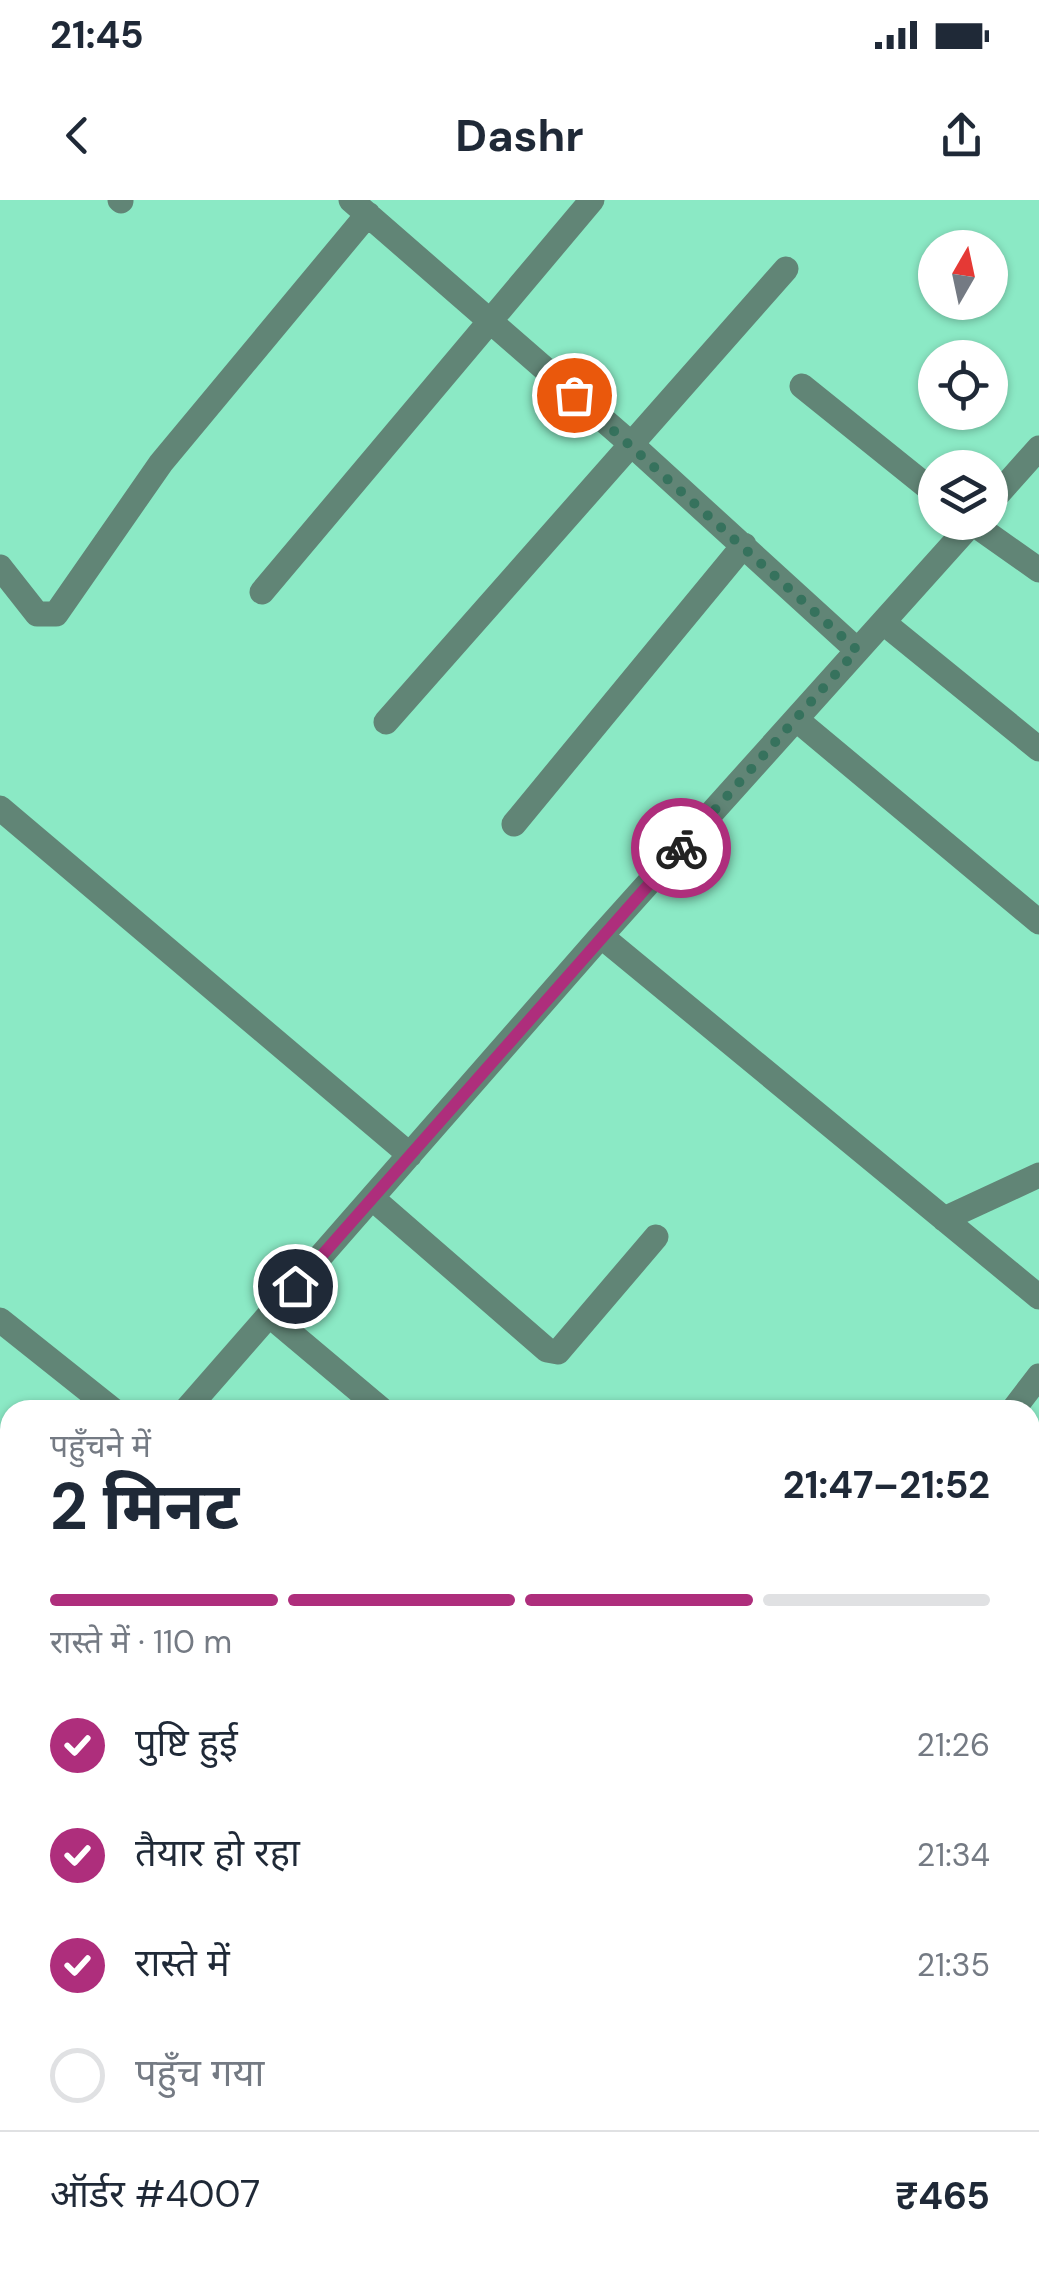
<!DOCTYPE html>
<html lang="hi">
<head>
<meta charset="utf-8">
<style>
  :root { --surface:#fff; --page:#f6f6f7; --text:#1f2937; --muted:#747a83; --line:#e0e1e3; --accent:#ae2e7c }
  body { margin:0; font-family:"DM Sans","Noto Sans Devanagari",sans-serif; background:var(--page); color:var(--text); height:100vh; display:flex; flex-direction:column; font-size:38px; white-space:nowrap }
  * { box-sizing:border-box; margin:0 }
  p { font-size:32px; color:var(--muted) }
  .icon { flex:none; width:55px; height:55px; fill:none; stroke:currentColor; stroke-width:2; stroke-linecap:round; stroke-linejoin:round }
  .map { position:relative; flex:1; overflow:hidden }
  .details { position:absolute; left:0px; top:1200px; width:1040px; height:880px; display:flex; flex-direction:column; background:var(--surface); border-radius:30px 30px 0 0; box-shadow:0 2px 8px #0004 }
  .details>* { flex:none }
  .needle { width:65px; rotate:9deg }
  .buttons { position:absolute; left:918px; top:30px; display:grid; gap:20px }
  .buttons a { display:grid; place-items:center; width:90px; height:90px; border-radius:50%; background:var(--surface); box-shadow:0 2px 8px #0004; font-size:50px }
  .pin { position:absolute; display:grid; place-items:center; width:85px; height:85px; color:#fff; margin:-42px; border:5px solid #fff; border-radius:50%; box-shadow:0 2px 10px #0007 }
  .courier { position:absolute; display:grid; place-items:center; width:100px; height:100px; margin:-50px; border:8px solid #ae2e7c; border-radius:50%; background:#fff; color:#222; box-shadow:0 2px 12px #0007 }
  .overview em { font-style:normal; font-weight:700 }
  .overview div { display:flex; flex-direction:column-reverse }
  .overview { display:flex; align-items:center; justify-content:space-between; height:170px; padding:0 50px }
  h1 { font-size:65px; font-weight:700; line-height:75px }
  .bar { display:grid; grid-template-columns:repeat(4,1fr); gap:15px 10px; align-content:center; height:120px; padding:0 50px }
  .bar i { height:12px; border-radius:8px; background:var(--line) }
  .bar .active { background:var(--accent) }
  .bar p { grid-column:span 4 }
  .line { display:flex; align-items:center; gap:25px; padding:0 50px; border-top:2px solid var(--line) }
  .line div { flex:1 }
  ol { padding:0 50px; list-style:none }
  li { display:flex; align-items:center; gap:30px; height:110px }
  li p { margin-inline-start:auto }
  li .icon { padding:10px; border-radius:50%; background:var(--accent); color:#fff; stroke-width:4 }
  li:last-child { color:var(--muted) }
  li i { width:55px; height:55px; border:5px solid var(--line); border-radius:50% }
  .status { display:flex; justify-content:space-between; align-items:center; height:70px; padding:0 50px; background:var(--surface); direction:ltr }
  .status svg { height:28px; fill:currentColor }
  header { display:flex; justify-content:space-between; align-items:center; height:130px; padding:0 50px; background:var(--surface); font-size:45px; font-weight:700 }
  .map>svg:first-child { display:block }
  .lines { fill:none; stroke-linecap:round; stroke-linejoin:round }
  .minor { stroke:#618576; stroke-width:25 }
  .done { stroke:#36725d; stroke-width:10; stroke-dasharray:0 18 }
  .route { stroke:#ae2e7c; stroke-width:12 }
</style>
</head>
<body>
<div class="status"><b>21:45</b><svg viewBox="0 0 49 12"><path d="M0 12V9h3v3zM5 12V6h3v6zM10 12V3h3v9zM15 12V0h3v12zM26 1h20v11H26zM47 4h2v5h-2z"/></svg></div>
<header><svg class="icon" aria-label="back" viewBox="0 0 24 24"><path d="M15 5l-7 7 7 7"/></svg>Dashr<svg class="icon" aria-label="share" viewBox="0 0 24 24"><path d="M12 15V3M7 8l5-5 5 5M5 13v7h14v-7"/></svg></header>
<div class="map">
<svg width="1039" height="2080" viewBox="0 0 1039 2080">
  <rect width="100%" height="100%" fill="#8be9c5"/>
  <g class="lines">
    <path class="minor" d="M120,0l1,1
      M351,0l279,243 227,207
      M802,186l133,107
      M990,303l49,-55
      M971,322l68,48
      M0,367l37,47h19l105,-151 207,-249
      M262,392l330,-392
      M884,423l155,126
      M797,520l242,202
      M386,522l400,-453
      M0,608l410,347
      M514,624l230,-279
      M601,736l438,361
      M372,998l175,152 11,2 98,-115
      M944,1019l95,-44
      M269,1115l113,95
      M0,1120l113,90
      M186,1210l415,-474 372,-414
      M1013,1210l26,-34
      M0,1380l10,8
      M0,1422l10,-11
      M0,1532l10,11
      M1030,1700l9,-12
      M0,1757l10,12
      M1030,2039l9,9"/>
  </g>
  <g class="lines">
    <path class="done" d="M574,195l283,255 -176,198"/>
    <path class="route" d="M295,1086l386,-438"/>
  </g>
</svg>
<div class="buttons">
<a><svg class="needle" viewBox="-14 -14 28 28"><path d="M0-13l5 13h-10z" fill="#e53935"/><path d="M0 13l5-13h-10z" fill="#747a83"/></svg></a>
<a><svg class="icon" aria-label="locate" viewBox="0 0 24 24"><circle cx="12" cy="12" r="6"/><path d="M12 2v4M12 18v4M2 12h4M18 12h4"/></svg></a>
<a><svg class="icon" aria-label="layers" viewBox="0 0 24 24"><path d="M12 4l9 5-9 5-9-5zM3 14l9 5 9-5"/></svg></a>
</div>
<div class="pin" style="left:574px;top:195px;background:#ea580c"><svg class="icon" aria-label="bag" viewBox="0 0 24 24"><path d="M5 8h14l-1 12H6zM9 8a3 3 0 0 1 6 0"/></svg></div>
<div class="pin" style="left:295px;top:1086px;background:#1f2937"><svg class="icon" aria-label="home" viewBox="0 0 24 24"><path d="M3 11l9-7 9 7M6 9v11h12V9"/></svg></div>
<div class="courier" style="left:681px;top:648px"><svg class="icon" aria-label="bike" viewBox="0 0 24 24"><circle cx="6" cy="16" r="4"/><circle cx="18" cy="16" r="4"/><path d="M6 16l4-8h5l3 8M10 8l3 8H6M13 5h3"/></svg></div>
<section class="details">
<div class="overview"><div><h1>2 मिनट</h1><p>पहुँचने में</p></div><em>21:47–21:52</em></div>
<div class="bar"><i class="active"></i><i class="active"></i><i class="active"></i><i></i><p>रास्ते में · 110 m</p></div>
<ol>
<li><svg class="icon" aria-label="check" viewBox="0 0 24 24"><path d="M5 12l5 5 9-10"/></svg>पुष्टि हुई<p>21:26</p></li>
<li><svg class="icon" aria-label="check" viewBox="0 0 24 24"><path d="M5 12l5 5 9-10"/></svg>तैयार हो रहा<p>21:34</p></li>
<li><svg class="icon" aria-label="check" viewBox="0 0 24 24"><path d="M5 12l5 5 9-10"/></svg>रास्ते में<p>21:35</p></li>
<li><i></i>पहुँच गया</li>
</ol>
<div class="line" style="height:130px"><div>ऑर्डर #4007</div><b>₹465</b></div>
</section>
</div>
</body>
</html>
